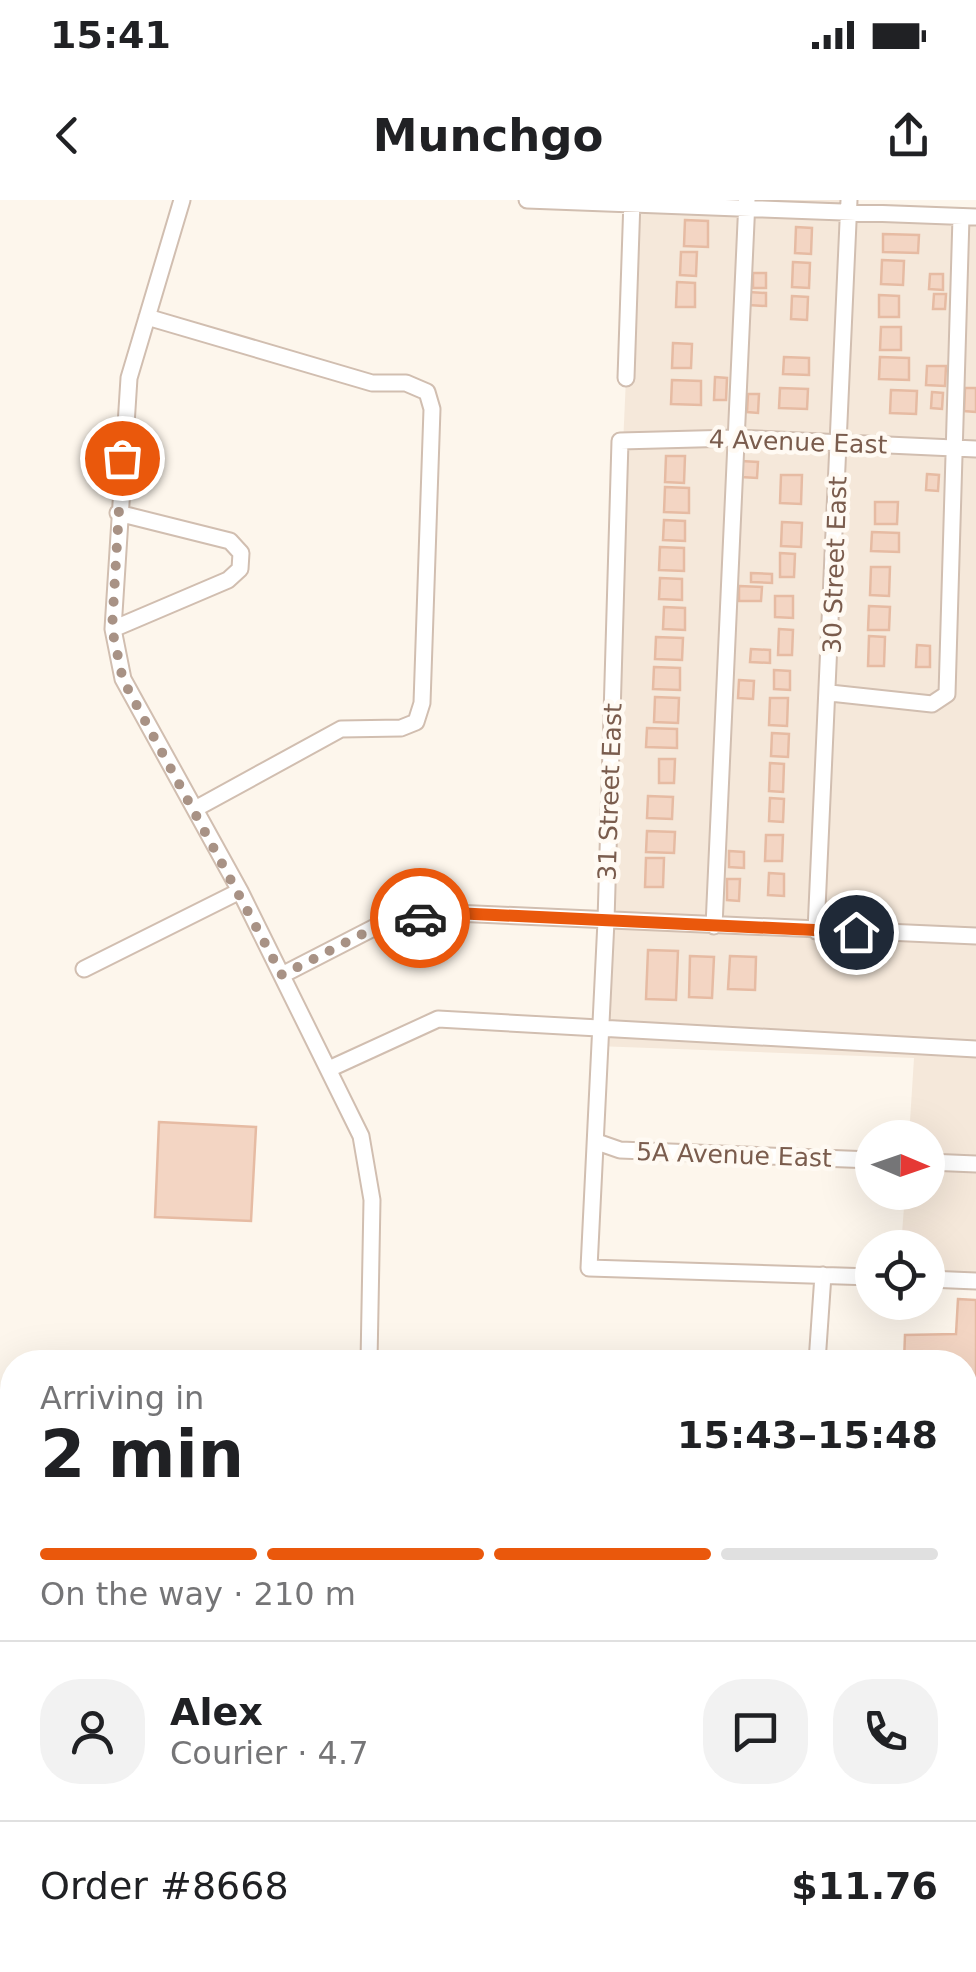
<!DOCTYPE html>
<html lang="en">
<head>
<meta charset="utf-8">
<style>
  :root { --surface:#fff; --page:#f2f2f2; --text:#202124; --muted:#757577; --line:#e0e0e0; --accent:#ea580c }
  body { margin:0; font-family:"DejaVu Sans",sans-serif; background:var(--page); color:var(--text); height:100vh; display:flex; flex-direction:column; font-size:38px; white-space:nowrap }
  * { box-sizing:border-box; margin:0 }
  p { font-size:32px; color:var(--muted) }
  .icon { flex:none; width:55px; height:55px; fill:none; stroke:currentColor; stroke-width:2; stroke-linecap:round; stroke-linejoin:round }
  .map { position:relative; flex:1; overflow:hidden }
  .panel { position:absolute; left:0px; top:1150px; width:978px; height:622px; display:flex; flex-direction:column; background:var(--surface); border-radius:40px 40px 0 0; box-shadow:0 10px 40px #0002 }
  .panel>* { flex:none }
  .needle { width:65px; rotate:92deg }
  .controls { position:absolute; left:855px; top:920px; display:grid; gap:20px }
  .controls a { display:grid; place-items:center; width:90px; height:90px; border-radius:50%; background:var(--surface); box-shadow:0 10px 40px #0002; font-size:50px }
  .pin { position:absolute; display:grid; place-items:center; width:85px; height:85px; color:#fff; margin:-42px; border:5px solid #fff; border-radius:50%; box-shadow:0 2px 10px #0007 }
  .courier { position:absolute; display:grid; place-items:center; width:100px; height:100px; margin:-50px; border:8px solid #ea580c; border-radius:50%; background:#fff; color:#222; box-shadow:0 2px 12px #0007 }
  .overview em { font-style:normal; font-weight:700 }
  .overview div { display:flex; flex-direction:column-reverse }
  .overview { display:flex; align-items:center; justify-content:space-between; height:170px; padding:0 40px }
  h1 { font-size:65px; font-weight:700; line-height:75px }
  .bar { display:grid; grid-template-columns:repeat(4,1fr); gap:15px 10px; align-content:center; height:120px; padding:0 40px }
  .bar i { height:12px; border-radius:8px; background:var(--line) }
  .bar .selected { background:var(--accent) }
  .bar p { grid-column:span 4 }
  .line { display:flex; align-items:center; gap:25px; padding:0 40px; border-top:2px solid var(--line) }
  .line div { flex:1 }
  .round { display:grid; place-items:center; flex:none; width:105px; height:105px; border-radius:40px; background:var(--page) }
  .status { display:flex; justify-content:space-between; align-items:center; height:70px; padding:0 50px; background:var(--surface); direction:ltr }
  .status svg { height:28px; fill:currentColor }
  header { display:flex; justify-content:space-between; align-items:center; height:130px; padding:0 40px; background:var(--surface); font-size:45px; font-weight:700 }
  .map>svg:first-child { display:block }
  .residential { fill:#f5e8da }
  .green { fill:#d8ecc9 }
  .building { fill:#f3d5c3; stroke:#e6bba3; stroke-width:2.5 }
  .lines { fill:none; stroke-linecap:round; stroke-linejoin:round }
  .minor-casing { stroke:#d1beb0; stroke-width:19 }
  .major-casing { stroke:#dad1cd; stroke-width:21 }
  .minor { stroke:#fff; stroke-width:15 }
  .major { stroke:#fbd9a5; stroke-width:18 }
  .done { stroke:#a89285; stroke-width:10; stroke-dasharray:0 18 }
  .route { stroke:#ea580c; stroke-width:12 }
  .labels { text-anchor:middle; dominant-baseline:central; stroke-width:9; stroke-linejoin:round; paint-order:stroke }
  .street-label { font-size:25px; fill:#7a5c4d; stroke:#fffaf3 }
</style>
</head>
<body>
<div class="status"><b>15:41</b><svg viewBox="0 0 49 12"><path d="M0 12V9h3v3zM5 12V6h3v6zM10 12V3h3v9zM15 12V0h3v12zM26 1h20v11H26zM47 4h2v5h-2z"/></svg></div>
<header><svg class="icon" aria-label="back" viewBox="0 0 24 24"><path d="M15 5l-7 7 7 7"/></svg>Munchgo<svg class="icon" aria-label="share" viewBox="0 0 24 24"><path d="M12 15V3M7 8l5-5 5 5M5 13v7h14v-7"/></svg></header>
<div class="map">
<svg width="976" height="1772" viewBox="0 0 976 1772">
  <rect width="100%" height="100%" fill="#fdf6ec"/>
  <path class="residential" d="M634,0h220l-1,14 123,6v1060h-48v-32l-27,-1 4,-54 23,-1v-54l-19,-1 5,-79 -318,-12z"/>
  <path class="green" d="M0,1640l12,2v118h285v12h-297z"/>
  <path class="building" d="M685,20l23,1v26l-24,-1z
    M796,27l16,1 -1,26 -16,-1z
    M883,34l36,1 -1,18 -35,-1z
    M681,52h16l-1,24 -16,-1z
    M882,60l22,1 -1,24 -22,-1z
    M793,62l17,1 -1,25 -17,-1z
    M753,73h13v15h-13z
    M930,74h13v16l-14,-1z
    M677,82l18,1v24h-19z
    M749,92l17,1v13l-17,-1z
    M934,94h12l-1,15h-12z
    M879,95l20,1v21h-20z
    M792,96l16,1 -1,23 -16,-1z
    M881,127h20v23h-21z
    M673,143l19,1 -1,24h-19z
    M784,157l25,1v17l-26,-1z
    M880,157l29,1v22l-30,-1z
    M927,166h19l-1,20 -19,-1z
    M715,177l12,1 -1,22h-12z
    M672,180l29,1v24l-30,-1z
    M780,188l28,1 -1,20 -28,-1z
    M965,188h11v24l-12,-1z
    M891,190l26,1 -1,23 -26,-1z
    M932,192l11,1 -1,16 -11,-1z
    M748,194h11l-1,19 -11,-1z
    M666,256h19l-1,27 -19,-1z
    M741,261l17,1 -1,16 -16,-1z
    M927,274l12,1 -1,16 -12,-1z
    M781,275h21l-1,29 -21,-1z
    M665,287l24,1v25l-25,-1z
    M875,302h23l-1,22h-22z
    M664,320l21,1v20l-22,-1z
    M782,322l20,1 -1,24 -20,-1z
    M872,332l27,1v19l-28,-1z
    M660,347l24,1v23l-25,-1z
    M780,353l15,1 -1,23h-14z
    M871,367h19l-1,29 -19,-1z
    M751,373l21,1v9l-21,-1z
    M660,378l22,1v21l-23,-1z
    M739,386l23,1 -1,14h-22z
    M775,396h18v22l-18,-1z
    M869,406l21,1 -1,23h-21z
    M664,407l21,1v22l-22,-1z
    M779,429l14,1 -1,25h-14z
    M869,436l16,1 -1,29h-16z
    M656,437l27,1 -1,22 -27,-1z
    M917,445l13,1v21h-14z
    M751,449l19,1v13l-20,-1z
    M654,467l26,1v22l-27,-1z
    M774,470l16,1v19l-16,-1z
    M739,480l15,1 -1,18 -15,-1z
    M655,497l24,1 -1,25 -24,-1z
    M770,498h18l-1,28 -18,-1z
    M647,528l30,1v19l-31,-1z
    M772,533l17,1 -1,23 -17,-1z
    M659,559h16l-1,24h-15z
    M770,563l14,1 -1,28 -14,-1z
    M648,596l25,1 -1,22 -25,-1z
    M770,598l14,1 -1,23 -14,-1z
    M647,631l28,1 -1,21 -28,-1z
    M766,635h17l-1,26h-17z
    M729,651l15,1v16l-15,-1z
    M646,658h18l-1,29h-18z
    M769,673l15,1v22l-16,-1z
    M727,679h13l-1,22 -12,-1z
    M648,750l30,1 -2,49 -30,-1z
    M690,756l24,1 -2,41 -23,-1z
    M730,756l26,1 -1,33 -27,-1z
    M159,922l97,5 -5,94 -96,-4z
    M958,1099l18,1v130l-11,-1v-67h-61l1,-27 51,-1z
    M388,1760h114v12h-115z
    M589,1760h102v12l-102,-7z"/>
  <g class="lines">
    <defs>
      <path id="minor" d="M182,0l-53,178 -16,251 10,50 117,212 121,245 11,64 -3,162
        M527,0l449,17
        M147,117l225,66h34l21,9 5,17 -10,294 -6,19 -15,6 -60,1 -146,80
        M626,178l6,-178
        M113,429l115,-49 12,-11 1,-16 -11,-12 -112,-28
        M830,493l102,11 15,-10 14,-477
        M714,726l33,-726
        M816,731l33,-731
        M84,769l156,-78
        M282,775l103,-53 69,-9 522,23
        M329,869l109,-50 538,30
        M597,942l23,8 252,10
        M928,962l48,2
        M872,1077l-283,-9 17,-347 14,-480 115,-3 241,11
        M928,1079l48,2
        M817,1162l6,-87
        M313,1772v-12
        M355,1772l1,-12"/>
      <path id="major" d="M0,1272h12
        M965,1273l11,1
        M965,1305l11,1"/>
    </defs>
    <use href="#minor" class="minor-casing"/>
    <use href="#major" class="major-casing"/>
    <use href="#minor" class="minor"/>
    <use href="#major" class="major"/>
  </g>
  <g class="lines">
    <path class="done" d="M122,258l-10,171 11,51 159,295 104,-53 34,-4"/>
    <path class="route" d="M420,718l34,-5 402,19"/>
  </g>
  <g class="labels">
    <g class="street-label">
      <text transform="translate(798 242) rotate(2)">4 Avenue East</text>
      <text transform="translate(835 365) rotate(-88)">30 Street East</text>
      <text transform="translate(610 592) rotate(-88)">31 Street East</text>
      <text transform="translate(734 955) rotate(2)">5A Avenue East</text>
    </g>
  </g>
</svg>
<div class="controls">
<a><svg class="needle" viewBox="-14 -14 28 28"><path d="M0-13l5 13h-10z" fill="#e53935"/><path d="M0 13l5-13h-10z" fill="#757577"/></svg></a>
<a><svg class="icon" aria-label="locate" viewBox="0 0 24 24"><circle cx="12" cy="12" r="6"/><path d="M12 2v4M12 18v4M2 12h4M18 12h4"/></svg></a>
</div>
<div class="pin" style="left:122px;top:258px;background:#ea580c"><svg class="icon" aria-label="bag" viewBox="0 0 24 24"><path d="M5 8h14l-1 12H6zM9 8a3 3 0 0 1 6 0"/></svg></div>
<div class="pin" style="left:856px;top:732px;background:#1f2937"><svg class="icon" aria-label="home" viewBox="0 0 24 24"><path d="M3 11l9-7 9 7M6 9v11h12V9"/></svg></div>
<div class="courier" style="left:420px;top:718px"><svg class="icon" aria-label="car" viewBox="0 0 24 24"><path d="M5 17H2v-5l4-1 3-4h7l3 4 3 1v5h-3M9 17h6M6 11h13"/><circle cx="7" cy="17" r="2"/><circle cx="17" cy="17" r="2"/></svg></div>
<section class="panel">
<div class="overview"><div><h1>2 min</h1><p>Arriving in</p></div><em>15:43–15:48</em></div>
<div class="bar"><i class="selected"></i><i class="selected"></i><i class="selected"></i><i></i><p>On the way · 210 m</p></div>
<div class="line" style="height:180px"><a class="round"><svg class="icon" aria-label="person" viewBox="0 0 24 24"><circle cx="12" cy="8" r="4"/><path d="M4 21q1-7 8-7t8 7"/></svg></a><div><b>Alex</b><p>Courier · 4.7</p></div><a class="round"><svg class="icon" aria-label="chat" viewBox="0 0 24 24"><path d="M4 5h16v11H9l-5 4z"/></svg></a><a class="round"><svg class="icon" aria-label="phone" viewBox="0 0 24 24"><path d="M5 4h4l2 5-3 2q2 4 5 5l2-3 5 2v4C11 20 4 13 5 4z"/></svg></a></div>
<div class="line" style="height:130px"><div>Order #8668</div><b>$11.76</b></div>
</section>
</div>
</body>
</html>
